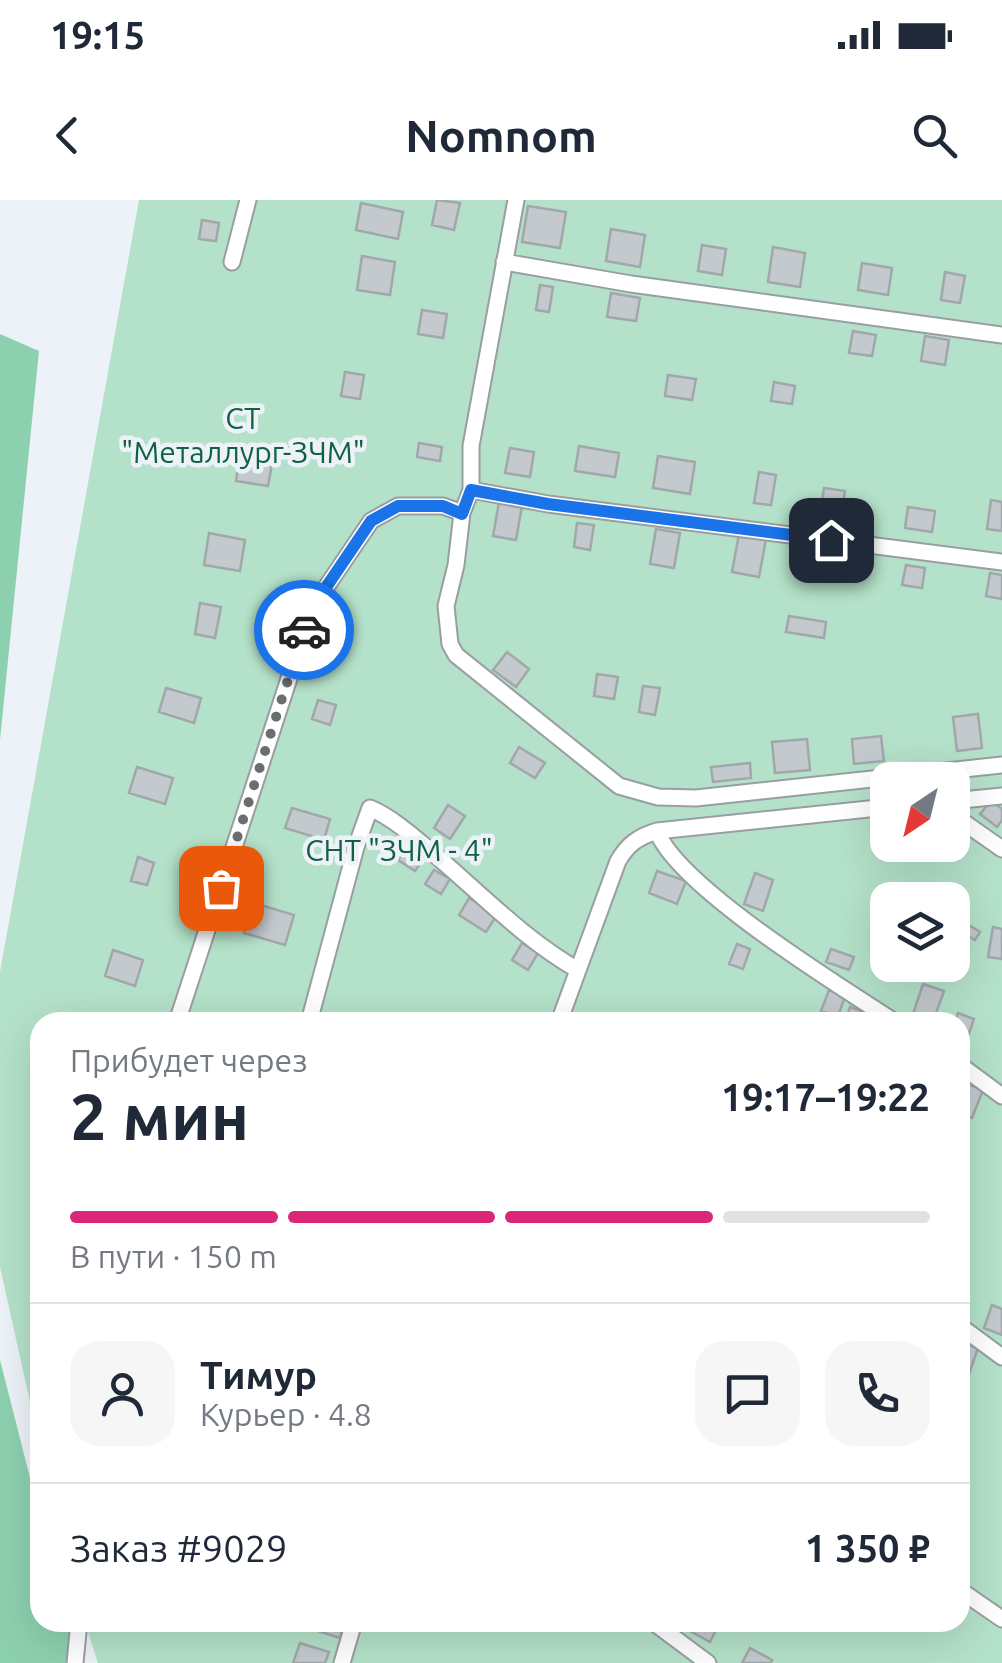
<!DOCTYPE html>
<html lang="ru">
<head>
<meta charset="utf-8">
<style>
  :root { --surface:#fff; --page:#f6f6f7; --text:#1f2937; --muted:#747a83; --line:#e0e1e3; --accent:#db2777 }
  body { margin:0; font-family:Ubuntu,sans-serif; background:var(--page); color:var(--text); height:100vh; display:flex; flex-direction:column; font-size:38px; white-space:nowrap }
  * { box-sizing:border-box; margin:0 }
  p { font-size:32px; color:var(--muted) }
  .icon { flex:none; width:55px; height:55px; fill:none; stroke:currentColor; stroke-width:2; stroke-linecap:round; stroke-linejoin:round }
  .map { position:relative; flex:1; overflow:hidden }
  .drawer { position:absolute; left:30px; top:812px; width:940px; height:620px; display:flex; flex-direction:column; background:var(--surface); border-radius:30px; box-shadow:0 10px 40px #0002 }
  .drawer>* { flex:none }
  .needle { width:65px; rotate:215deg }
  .tools { position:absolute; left:870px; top:562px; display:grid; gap:20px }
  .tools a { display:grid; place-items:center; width:100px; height:100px; border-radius:20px; background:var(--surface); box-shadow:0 10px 40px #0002; font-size:50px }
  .pin { position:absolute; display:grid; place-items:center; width:85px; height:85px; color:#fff; margin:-42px; border-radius:20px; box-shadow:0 5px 15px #0006 }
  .courier { position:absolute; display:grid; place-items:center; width:100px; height:100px; margin:-50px; border:8px solid #1a73e8; border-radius:50%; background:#fff; color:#222; box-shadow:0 2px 12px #0007 }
  .summary em { font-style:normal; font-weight:600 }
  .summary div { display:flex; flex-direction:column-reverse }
  .summary { display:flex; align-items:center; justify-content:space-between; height:170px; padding:0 40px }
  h1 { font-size:65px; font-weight:600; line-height:75px }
  .bar { display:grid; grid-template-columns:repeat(4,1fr); gap:15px 10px; align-content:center; height:120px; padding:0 40px }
  .bar i { height:12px; border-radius:8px; background:var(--line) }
  .bar .on { background:var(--accent) }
  .bar p { grid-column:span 4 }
  .line { display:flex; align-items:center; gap:25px; padding:0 40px; border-top:2px solid var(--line) }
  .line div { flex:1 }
  .round { display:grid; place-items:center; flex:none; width:105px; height:105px; border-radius:30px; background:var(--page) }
  .status { display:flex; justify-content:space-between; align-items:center; height:70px; padding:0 50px; background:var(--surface); direction:ltr }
  .status svg { height:28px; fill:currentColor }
  header { display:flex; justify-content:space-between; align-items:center; height:130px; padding:0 40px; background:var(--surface); font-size:45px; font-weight:600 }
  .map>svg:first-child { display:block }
  .green { fill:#b4e1c9; fill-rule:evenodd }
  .forest { fill:#8dd0af }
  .building { fill:#c3c9cd; stroke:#a1a7ab; stroke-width:2.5 }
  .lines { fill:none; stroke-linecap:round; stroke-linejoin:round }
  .service-casing { stroke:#989ea2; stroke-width:19 }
  .service { stroke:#fff; stroke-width:15 }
  .done { stroke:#6a6e70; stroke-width:10; stroke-dasharray:0 18 }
  .route { stroke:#1a73e8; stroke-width:12 }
  .labels { text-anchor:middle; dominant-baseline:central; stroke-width:9; stroke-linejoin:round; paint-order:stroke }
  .park-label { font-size:30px; fill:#116243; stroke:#ecf2f7 }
</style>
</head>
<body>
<div class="status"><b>19:15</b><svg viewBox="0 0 49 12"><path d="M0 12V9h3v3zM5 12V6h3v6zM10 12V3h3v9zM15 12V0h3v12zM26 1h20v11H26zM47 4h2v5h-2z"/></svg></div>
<header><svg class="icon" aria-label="back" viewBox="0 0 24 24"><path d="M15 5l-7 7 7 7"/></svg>Nomnom<svg class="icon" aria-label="search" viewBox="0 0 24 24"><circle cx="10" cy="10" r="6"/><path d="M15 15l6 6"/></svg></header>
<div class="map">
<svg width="1002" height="1463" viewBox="0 0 1002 1463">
  <rect width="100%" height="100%" fill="#ecf2f7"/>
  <path class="green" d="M139,0h863v1463h-904l-13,-40 875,-1v-600h-920v425l-40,-180v-295zM888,580h64v65h-64zM888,700h64v65h-64z"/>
  <path class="forest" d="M0,134l39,17 -39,389z
    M0,1160l40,157v105l27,1 10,40h-77z"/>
  <path class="building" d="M437,0l23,3 -6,27 -22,-5z
    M361,3l42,9 -5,27 -42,-9z
    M528,6l38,6 -6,36 -38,-6z
    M202,20l17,3 -3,18 -17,-2z
    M611,29l34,6 -5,32 -34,-6z
    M702,45l24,4 -4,26 -24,-4z
    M773,47l32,6 -5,34 -32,-5z
    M362,56l33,6 -5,33 -33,-5z
    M862,63l30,5 -4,27 -30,-5z
    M945,72l20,4 -5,27 -19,-3z
    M540,85l13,2 -4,25 -13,-2z
    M611,93l29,5 -4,23 -29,-4z
    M422,110l25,4 -4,24 -25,-4z
    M853,131l23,4 -4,21 -23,-3z
    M925,136l24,4 -4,25 -24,-4z
    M345,172l19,3 -4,24 -19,-3z
    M668,175l28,4 -4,21 -27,-4z
    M774,182l21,4 -3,18 -21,-3z
    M419,243l23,4 -2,14 -23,-4z
    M579,246l40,7 -4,24 -40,-6z
    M510,248l24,4 -4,25 -25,-4z
    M658,256l37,6 -5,32 -37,-6z
    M239,259l33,5 -4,22 -32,-5z
    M759,272l17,3 -5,30 -17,-2z
    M824,288l21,3 -3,20 -21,-3z
    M991,300l11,2v29l-15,-2z
    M499,302l23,4 -6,34 -23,-4z
    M908,307l27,4 -3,21 -27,-4z
    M577,323l17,2 -4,25 -16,-3z
    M656,329l24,4 -6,35 -24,-4z
    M209,333l36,7 -5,31 -36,-6z
    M739,334l27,5 -7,38 -27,-5z
    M810,347l28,5 -4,22 -28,-4z
    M906,365l19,3 -3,20 -20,-3z
    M990,373l12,2v24l-16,-3z
    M200,403l21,4 -6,31 -20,-4z
    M789,416l37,6 -2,16 -38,-6z
    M507,452l22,17 -13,18 -23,-17z
    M597,474l21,3 -4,22 -20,-3z
    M643,486l17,2 -5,27 -16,-3z
    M166,488l35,10 -7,25 -35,-11z
    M318,500l18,5 -6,20 -18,-6z
    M978,514l4,34 -25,3 -4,-34z
    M881,536l3,25 -30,3 -2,-25z
    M807,539l3,31 -35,3 -3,-31z
    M519,547l26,16 -10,15 -25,-15z
    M750,563l1,15 -38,4 -2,-15z
    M137,567l36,11 -8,26 -36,-11z
    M991,601l11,8v11l-5,7 -17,-13z
    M448,605l17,11 -15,23 -16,-11z
    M292,608l38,11 -6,21 -39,-12z
    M405,648l18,11 -8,12 -17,-11z
    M138,657l16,6 -7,22 -16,-4z
    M434,670l16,9 -9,15 -16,-10z
    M657,671l29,10 -9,23 -28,-11z
    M755,673l18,7 -10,31 -19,-7z
    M469,698l28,17 -11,17 -27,-17z
    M254,703l40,12 -9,30 -41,-12z
    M952,715l28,17 -5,8 -23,-14z
    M993,727l9,2v30l-14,-2z
    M522,743l16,10 -10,17 -16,-10z
    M737,744l13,5 -7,20 -14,-5z
    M831,749l23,8 -5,13 -23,-8z
    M113,750l30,10 -8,26 -30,-10z
    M923,784l21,7 -11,30 -20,-7z
    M829,790l16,6 -7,21 -17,-6z
    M850,807l19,7 -4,8h-20z
    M958,813l16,6 -8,23 -6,-2v-18h-5z
    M960,881l23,9 -11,28 -12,-4z
    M992,1105l10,4v26l-18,-7z
    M960,1142l18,6 -11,32 -7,-2z
    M304,1422h40l-4,16 -38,-12z
    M694,1422h26l-10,20 -20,-11z
    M300,1443l29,9 -4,11h-32z
    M750,1448l22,12 -1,3h-29z"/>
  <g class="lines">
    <defs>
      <path id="service" d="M516,0l-45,246v44l-9,23 -6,52 -10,41 4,38 6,11 163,131 39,11 38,1 306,-33
        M232,62l16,-62
        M504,62l127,22 371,51
        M471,290l77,14 454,58
        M952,601l50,-5
        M952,614l50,35
        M657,631c20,55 184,156 238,191
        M177,822l135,-414 59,-87 27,-15h45l19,7
        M309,822l47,-175 14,-39c23,10 44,29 63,45 47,40 92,87 145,117
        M559,822l59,-161c10,-17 20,-24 39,-30l231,-24
        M960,865l42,31
        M960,1126l42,31
        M960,1390l42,29
        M653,1422l55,41
        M75,1463l4,-41
        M342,1463l12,-41"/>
    </defs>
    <use href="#service" class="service-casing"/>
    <use href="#service" class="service"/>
  </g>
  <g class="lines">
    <path class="done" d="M221,688l83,-258"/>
    <path class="route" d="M304,430l8,-22 59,-87 27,-15h45l19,8 9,-24 77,14 283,36"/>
  </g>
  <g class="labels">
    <g class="park-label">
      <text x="243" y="218">СТ<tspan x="243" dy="34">"Металлург-ЗЧМ"</tspan></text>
      <text x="399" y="650">СНТ "ЗЧМ - 4"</text>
    </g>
  </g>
</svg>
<div class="tools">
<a><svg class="needle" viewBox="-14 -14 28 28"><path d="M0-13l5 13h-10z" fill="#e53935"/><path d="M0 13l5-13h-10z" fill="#747a83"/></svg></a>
<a><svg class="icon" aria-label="layers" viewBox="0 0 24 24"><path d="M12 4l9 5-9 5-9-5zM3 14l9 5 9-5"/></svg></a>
</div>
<div class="pin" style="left:221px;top:688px;background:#ea580c"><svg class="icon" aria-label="bag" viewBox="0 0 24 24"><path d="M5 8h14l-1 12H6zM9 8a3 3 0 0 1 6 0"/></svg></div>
<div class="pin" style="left:831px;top:340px;background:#1f2937"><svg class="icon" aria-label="home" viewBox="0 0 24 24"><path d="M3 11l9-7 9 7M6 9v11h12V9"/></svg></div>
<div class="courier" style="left:304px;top:430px"><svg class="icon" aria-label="car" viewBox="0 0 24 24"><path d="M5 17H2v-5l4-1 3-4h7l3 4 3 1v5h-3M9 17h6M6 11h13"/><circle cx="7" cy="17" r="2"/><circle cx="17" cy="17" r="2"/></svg></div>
<section class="drawer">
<div class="summary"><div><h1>2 мин</h1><p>Прибудет через</p></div><em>19:17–19:22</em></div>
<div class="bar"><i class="on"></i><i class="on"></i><i class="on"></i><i></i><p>В пути · 150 m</p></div>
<div class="line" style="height:180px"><a class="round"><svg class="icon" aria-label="person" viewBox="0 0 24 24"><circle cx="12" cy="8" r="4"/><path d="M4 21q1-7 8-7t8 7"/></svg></a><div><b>Тимур</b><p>Курьер · 4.8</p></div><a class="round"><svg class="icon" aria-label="chat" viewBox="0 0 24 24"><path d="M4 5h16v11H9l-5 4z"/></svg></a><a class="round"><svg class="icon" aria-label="phone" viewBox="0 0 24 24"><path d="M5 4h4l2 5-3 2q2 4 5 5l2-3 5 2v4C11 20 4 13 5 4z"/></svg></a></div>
<div class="line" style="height:130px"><div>Заказ #9029</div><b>1 350 ₽</b></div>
</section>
</div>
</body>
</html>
